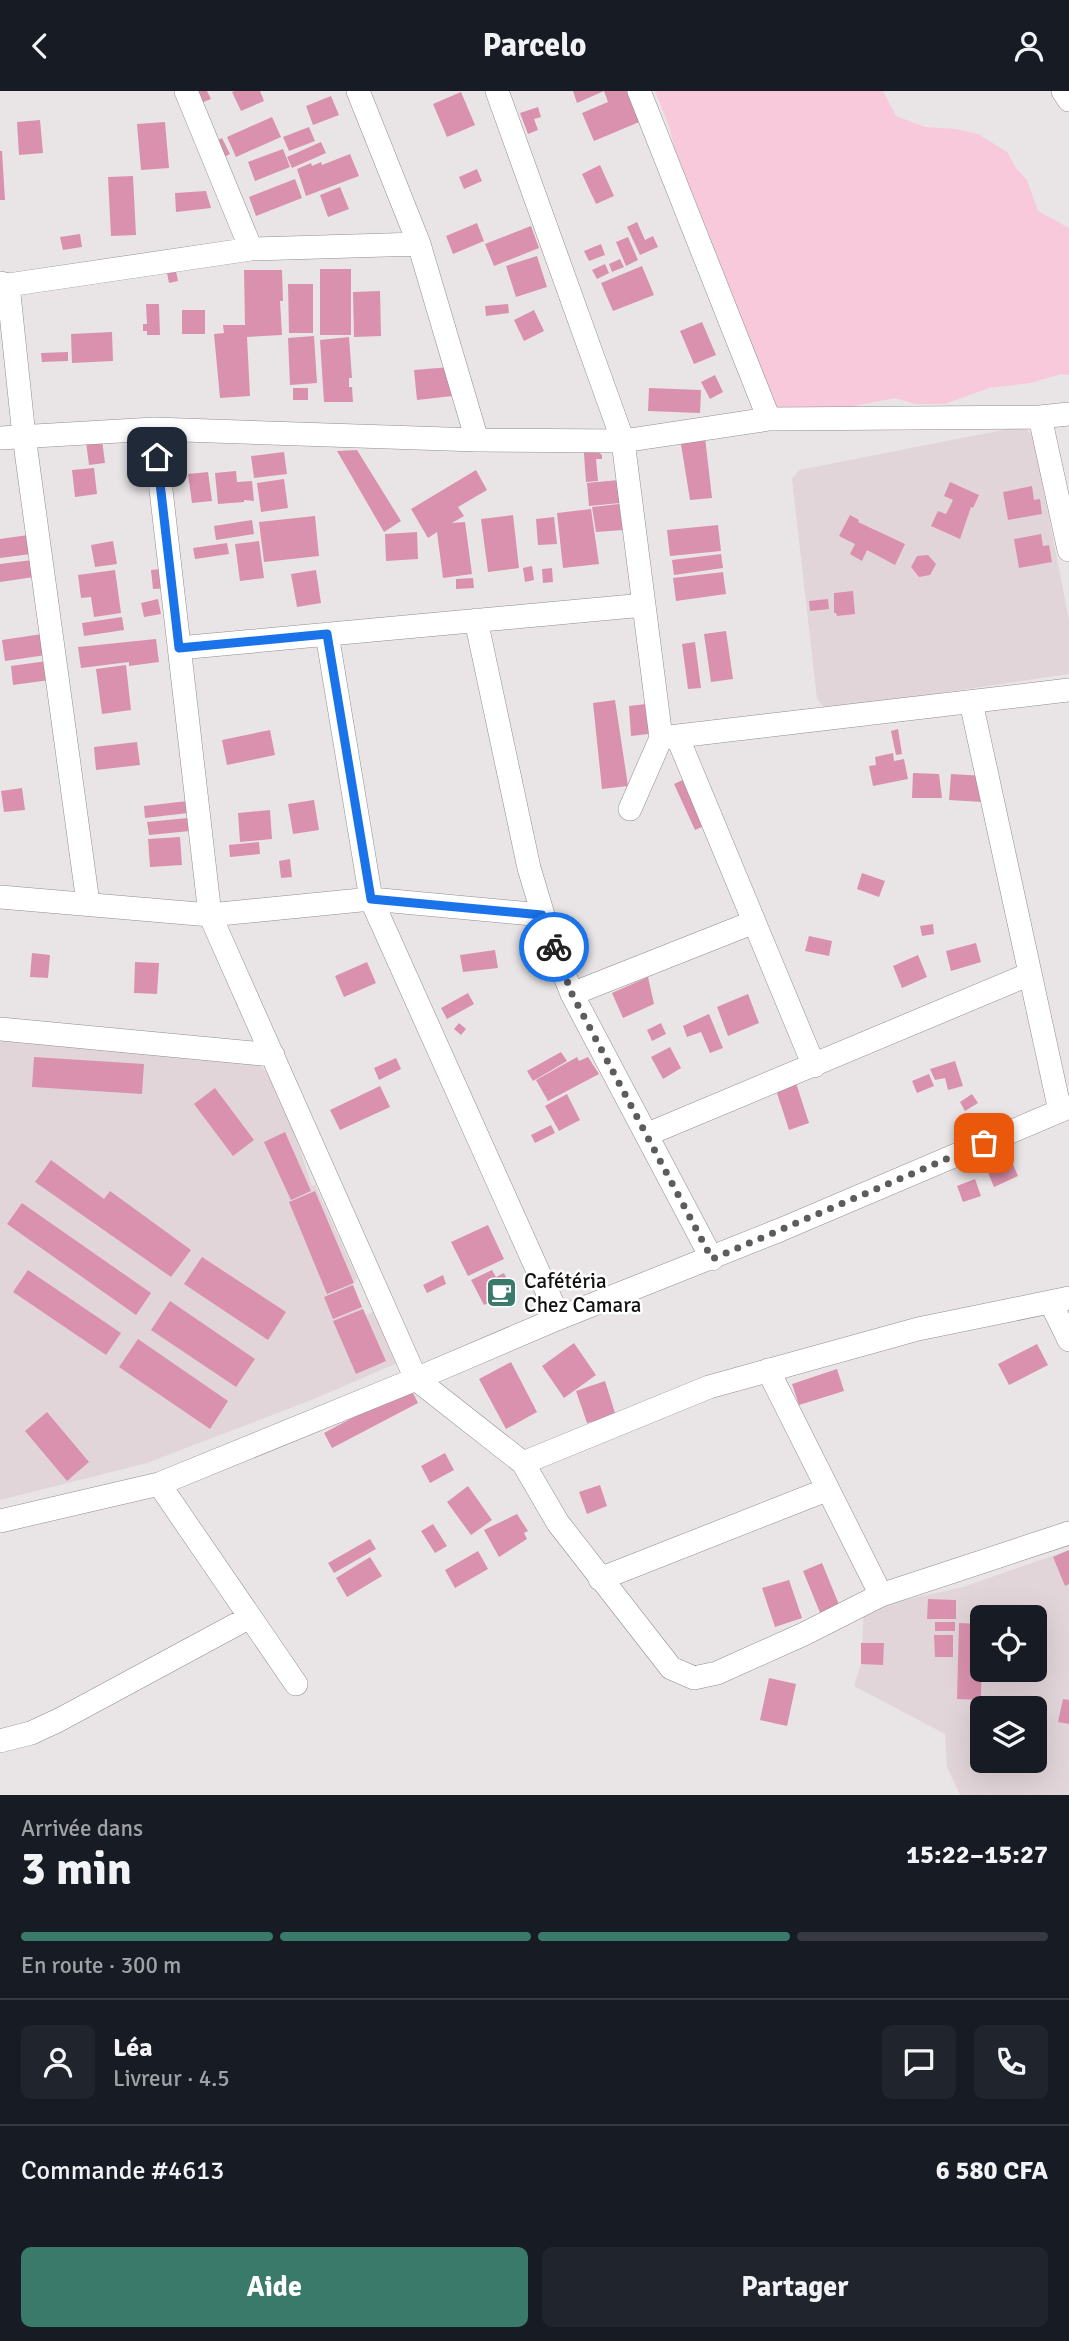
<!DOCTYPE html>
<html lang="fr">
<head>
<meta charset="utf-8">
<style>
  :root { --surface:#171b24; --page:#20242c; --text:#f1f3f6; --muted:#9ea1a6; --line:#363941; --accent:#3a7a6a }
  body { margin:0; font-family:Signika,sans-serif; background:var(--page); color:var(--text); height:100vh; display:flex; flex-direction:column; font-size:26px; white-space:nowrap }
  * { box-sizing:border-box; margin:0 }
  p { font-size:23px; color:var(--muted) }
  .icon { flex:none; width:38px; height:38px; fill:none; stroke:currentColor; stroke-width:2; stroke-linecap:round; stroke-linejoin:round }
  .map { position:relative; height:1704px; overflow:hidden }
  .panel { display:flex; flex-direction:column; background:var(--surface); flex:1 }
  .panel>* { flex:none }
  .controls { position:absolute; left:970px; top:1514px; display:grid; gap:14px }
  .controls a { display:grid; place-items:center; width:77px; height:77px; border-radius:10px; background:var(--surface); box-shadow:0 7px 28px #0002; font-size:35px }
  .pin { position:absolute; display:grid; place-items:center; width:60px; height:60px; color:#fff; margin:-30px; border-radius:14px; box-shadow:0 4px 10px #0006 }
  .courier { position:absolute; display:grid; place-items:center; width:70px; height:70px; margin:-35px; border:5px solid #1a73e8; border-radius:50%; background:#fff; color:#222; box-shadow:0 2px 9px #0007 }
  .head em { font-style:normal; font-weight:800 }
  .head div { display:flex; flex-direction:column-reverse }
  .head { display:flex; align-items:center; justify-content:space-between; height:119px; padding:0 21px }
  h1 { font-size:46px; font-weight:800; line-height:52px }
  .bar { display:grid; grid-template-columns:repeat(4,1fr); gap:10px 7px; align-content:center; height:84px; padding:0 21px }
  .bar i { height:9px; border-radius:5px; background:var(--line) }
  .bar .selected { background:var(--accent) }
  .bar p { grid-column:span 4 }
  .line { display:flex; align-items:center; gap:18px; padding:0 21px; border-top:2px solid var(--line) }
  .line div { flex:1 }
  .round { display:grid; place-items:center; flex:none; width:74px; height:74px; border-radius:10px; background:var(--page) }
  .action { display:flex; gap:14px; margin-top:auto; padding:14px 21px }
  .action a { flex:1; height:80px; border-radius:10px; background:var(--accent); color:#fff; font-size:28px; font-weight:800; line-height:80px; text-align:center }
  .action a+a { background:var(--page); color:var(--text) }
  header { display:flex; justify-content:space-between; align-items:center; height:91px; padding:0 21px; background:var(--surface); font-size:32px; font-weight:800 }
  .map>svg:first-child { display:block }
  .built { fill:#e2d5da; fill-rule:evenodd }
  .green { fill:#f8c9da }
  .building { fill:#da91ae }
  .lines { fill:none; stroke-linecap:round; stroke-linejoin:round }
  .minor-casing { stroke:#918d8e; stroke-width:24 }
  .minor { stroke:#fff; stroke-width:23 }
  .done { stroke:#5d5b5c; stroke-width:7; stroke-dasharray:0 12.6 }
  .route { stroke:#1a73e8; stroke-width:9 }
  .labels { text-anchor:middle; dominant-baseline:central; stroke-width:5; stroke-linejoin:round; paint-order:stroke }
  .poi-label { font-size:21px; fill:#121111; stroke:#fff; text-anchor:start }
</style>
</head>
<body>
<header><svg class="icon" aria-label="back" viewBox="0 0 24 24"><path d="M15 5l-7 7 7 7"/></svg>Parcelo<svg class="icon" aria-label="person" viewBox="0 0 24 24"><circle cx="12" cy="8" r="4"/><path d="M4 21q1-7 8-7t8 7"/></svg></header>
<div class="map">
<svg width="1069" height="1704" viewBox="0 0 1069 1704">
  <rect width="100%" height="100%" fill="#e9e5e6"/>
  <path class="built" d="M1023,335l10,10 36,184v54l-243,36 -9,-11 -25,-220 7,-9z
    M0,949l260,25 32,37 -3,15 23,69 3,-1 42,93 -5,6 10,23 4,8 11,-5 23,52 -86,37 -167,64 -147,37z
    M1069,1459v245h-109l-13,-28 -2,-33 -91,-48 7,-22 3,-55 99,-22zM982,1526h52v52h-52zM982,1617h52v53h-52z"/>
  <path class="green" d="M655,0h228l13,25 29,11 31,2 22,5 29,18 9,16 11,12 11,31 31,17v147l-8,-1 -30,9 -42,5 -44,16h-30l-20,-6 -41,8 -19,10 -57,-7 -13,-15 -86,-224 -9,-41z"/>
  <path class="building" d="M192,0h15l4,8 -13,5z
    M235,0h25l4,10 -23,10 -9,-19z
    M573,0h58l13,29 -50,21 -12,-28 26,-11 -4,-11 -27,12z
    M461,1l14,33 -28,12 -14,-33z
    M331,5l8,19 -26,10 -7,-19z
    M538,16l3,10 -7,2 4,11 -10,4 -8,-21z
    M272,26l9,20 -45,20 -9,-20z
    M40,29l3,33 -24,2 -2,-33z
    M165,31l4,46 -28,2 -4,-46z
    M309,36l6,14 -26,10 -6,-14z
    M222,47l8,16 -12,6 -7,-16z
    M321,51l5,11 -34,15 -5,-11z
    M283,58l7,18 -35,14 -7,-19z
    M0,60h2l3,49h-5z
    M350,63l9,22 -53,20 -9,-27 14,-6 1,3 9,-4 1,3z
    M600,74l14,31 -18,8 -14,-30z
    M477,78l5,12 -18,8 -5,-12z
    M133,85l3,59 -25,1 -3,-59z
    M295,88l7,19 -46,18 -7,-19z
    M340,96l9,22 -21,8 -8,-22z
    M206,100l5,17 -35,4 -1,-19z
    M637,131l8,18 8,-4 5,11 -18,8 -13,-28z
    M477,132l7,18 -31,13 -7,-18z
    M531,135l8,22 -45,18 -9,-22z
    M80,143l2,13 -19,3 -3,-13z
    M628,146l10,23 -12,6 -10,-24z
    M601,153l4,11 -16,6 -5,-10z
    M537,165l10,31 -31,10 -10,-31z
    M620,168l4,8 -12,5 -3,-8z
    M605,173l4,9 -12,6 -5,-9z
    M642,175l12,29 -41,16 -12,-28z
    M320,178h31v66h-31z
    M244,179h38l1,31h-3l2,34 -35,2 3,59 -30,2 -6,-64 10,-1 -1,-8h22z
    M176,180l2,10 -9,2 -2,-10z
    M288,193h25v49h-24z
    M380,200l1,45 -27,1 -1,-45z
    M146,213h13l1,31h-13v-4h-4v-7h4z
    M508,213l1,9 -23,3 -1,-10z
    M182,219h23v24h-23z
    M534,219l10,21 -20,10 -10,-21z
    M702,231l14,33 -22,9 -14,-33z
    M112,241l1,29 -41,2 -1,-29z
    M314,245l3,47 -27,2 -2,-47z
    M349,246l3,41h-3v9h3l1,15h-29l-4,-62z
    M68,261v9l-26,1 -1,-9z
    M450,276l12,28 -45,5 -3,-30z
    M715,284l8,17 -13,7 -9,-17z
    M293,297h15v12h-15z
    M649,297l52,2 -1,23 -52,-2z
    M705,346l7,61 -22,2 -10,-62z
    M102,349l3,23 -16,2 -3,-23z
    M583,349l19,15v4h-6l2,22 -12,1z
    M357,359l44,71 -17,11 -47,-81z
    M284,361l3,22 -33,4 -3,-22z
    M94,377l3,26 -22,3 -3,-27z
    M476,379l11,20 -29,17 6,9 -12,7 13,-1 7,52 -29,4 -6,-46 -9,6 -17,-29z
    M236,380l1,11 15,-1 2,20 -10,-1v2l-26,2 -3,-31z
    M208,381l4,29 -20,2 -4,-29z
    M284,388l4,29 -27,4 -4,-29z
    M629,388l2,23 -42,4 -2,-23z
    M950,391l29,13 -6,13 -2,-1 -11,32 -29,-13 7,-15 8,3 7,-14 -9,-4z
    M1032,395l2,14 6,-1 2,15 -34,6 -5,-28z
    M619,413l4,26 -27,2 -4,-25z
    M591,418l8,55 -36,4 -6,-55z
    M513,424l6,53 -31,4 -7,-53z
    M850,424l9,5 -1,2 47,22 -10,21 -28,-15 -5,11 -12,-7 5,-10 -16,-8z
    M315,425l4,40 -55,6 -5,-40z
    M554,426l3,27 -19,1 -2,-26z
    M252,429l2,14 -38,6 -2,-14z
    M718,434l3,26 -51,5 -3,-26z
    M417,441l1,27 -32,2 -1,-27z
    M1041,443l2,12 6,-1 3,17 -33,6 -5,-29z
    M28,444l3,19 -31,4v-19z
    M113,450l4,23 -22,3 -4,-22z
    M259,450l5,37 -24,3 -5,-37z
    M227,452l2,11 -34,5 -2,-11z
    M721,463l2,14 -49,7 -2,-15z
    M928,464l8,9 -6,11 -11,2 -8,-10 6,-11z
    M32,469l2,17 -34,5v-18z
    M532,475l2,14 -9,2 -2,-14z
    M170,477l2,20 -19,1 -2,-19z
    M552,477l1,14 -10,1 -1,-14z
    M115,479l6,43 -27,4 -3,-20 -10,1 -3,-23z
    M316,479l5,33 -24,4 -6,-33z
    M723,481l3,22 -50,7 -3,-23z
    M473,487l1,10 -18,1v-10z
    M853,500l2,23 -18,2 -1,-3h-2v-20z
    M158,508l3,15 -17,3 -3,-14z
    M828,508l1,10 -19,2 -1,-10z
    M122,526l2,13 -40,6 -2,-13z
    M726,540l7,48 -22,3 -7,-48z
    M42,543l4,21 -41,6 -3,-21z
    M156,548l3,23 -30,4v-4l-48,6 -3,-21z
    M695,551l6,46 -13,1 -6,-45z
    M54,569l3,19 -44,6 -2,-19z
    M126,574l5,45 -29,4 -6,-45z
    M615,609l13,86 -26,3 -9,-86z
    M654,612l3,30 -26,3 -2,-30z
    M898,638l4,25 -6,1 -5,-24z
    M270,639l5,25 -48,10 -5,-25z
    M137,651l3,23 -44,5 -2,-23z
    M893,662l1,8 10,-2 4,20 -35,7 -4,-20 7,-1 -1,-8z
    M913,682l26,1 3,24h-30z
    M951,683l34,2 -2,26 -34,-2z
    M685,688l37,39 -27,12 -21,-46z
    M22,697l3,22 -21,2 -3,-21z
    M196,709l1,12 -52,6 -1,-12z
    M314,709l5,30 -26,4 -5,-30z
    M270,719l2,29 -32,3 -2,-29z
    M198,726l2,13 -51,5 -2,-13z
    M180,746l2,28 -32,2 -2,-28z
    M259,751l1,12 -30,3 -1,-12z
    M290,768l2,18 -11,1 -2,-17z
    M862,782l23,8 -6,16 -22,-8z
    M933,833l1,10 -12,2 -2,-10z
    M809,845l23,5 -3,15 -24,-5z
    M976,852l5,19 -30,9 -5,-20z
    M495,859l3,18 -35,4 -3,-17z
    M32,862l18,2 -2,23 -18,-1z
    M918,864l9,22 -25,11 -9,-22z
    M135,871l24,1 -2,31 -23,-1z
    M367,871l9,21 -32,14 -9,-21z
    M648,886l6,27 -31,14 -11,-25z
    M468,902l6,11 -27,15 -6,-11z
    M748,903l11,29 -31,13 -11,-29z
    M709,923l14,34 -13,5 -9,-21 -14,5 -4,-11z
    M459,932l7,6 -5,6 -7,-6z
    M661,932l5,11 -14,7 -5,-11z
    M670,956l11,21 -18,11 -12,-22z
    M561,961l6,9 -34,20 -6,-10z
    M34,966l110,7 -2,30 -110,-7z
    M577,966l2,4 9,-4 11,17 -51,27 -12,-21z
    M396,967l5,11 -22,11 -5,-12z
    M955,970l8,25 -15,4 -3,-12 -10,2 -5,-11z
    M929,983l5,12 -17,7 -5,-12z
    M796,992l13,40 -20,7 -13,-40z
    M380,995l10,21 -50,23 -10,-20z
    M215,997l39,52 -21,16 -39,-52z
    M567,1003l13,26 -21,11 -14,-25z
    M972,1003l6,9 -13,8 -5,-9z
    M551,1034l4,8 -20,10 -4,-8z
    M285,1041l26,59 -20,9 -27,-58z
    M1007,1059l11,26 -24,11 -11,-26z
    M51,1069l53,39 6,-8 81,59 -20,27 -136,-95z
    M975,1088l6,17 -18,6 -6,-16z
    M315,1100l39,92 -27,11 -38,-92z
    M22,1112l129,90 -15,22 -129,-91z
    M488,1134l16,34 -36,17 -17,-34z
    M202,1166l84,55 -18,28 -84,-56z
    M28,1179l93,63 -15,22 -93,-63z
    M492,1179l4,7 8,-4 9,18 -29,14 -13,-25z
    M443,1184l3,9 -19,9 -4,-8z
    M353,1194l9,22 -29,12 -9,-22z
    M170,1210l85,58 -19,28 -85,-57z
    M363,1218l23,52 -30,13 -23,-53z
    M138,1248l90,62 -18,28 -91,-62z
    M574,1252l22,32 -32,23 -22,-32z
    M1037,1253l11,21 -39,20 -11,-21z
    M511,1271l26,50 -31,17 -27,-50z
    M837,1278l7,22 -45,14 -7,-21z
    M605,1290l11,35 -29,7 -11,-32z
    M410,1296l8,16 -86,45 -8,-15z
    M47,1321l42,50 -22,19 -42,-50z
    M445,1362l9,17 -24,13 -9,-17z
    M600,1394l7,21 -20,8 -8,-22z
    M468,1395l24,34 -21,15 -24,-33z
    M517,1423l11,17 -4,2 3,6 -28,18 -15,-27z
    M433,1433l14,22 -12,7 -14,-22z
    M370,1448l6,10 -42,24 -6,-10z
    M1069,1459v34l-4,2 -12,-29z
    M478,1460l10,18 -33,19 -10,-18z
    M370,1466l12,19 -35,21 -11,-19z
    M822,1472l18,44 -19,8 -18,-44z
    M789,1489l13,38 -27,9 -13,-39z
    M928,1508l28,1v19h-29z
    M935,1531h20v9h-20z
    M959,1532l23,1 -1,76 -24,-1z
    M934,1544h19v22h-18z
    M861,1552h23l-1,22 -22,-1z
    M769,1587l27,6 -9,42 -27,-6z
    M1063,1608l6,1v24l-11,-2z"/>
  <g class="lines">
    <defs>
      <path id="minor" d="M186,0l65,158
        M358,0l61,153 58,196
        M497,0l126,350 38,297 -31,71
        M639,0l130,328
        M1063,0l6,9
        M0,192l8,2 243,-36 168,-5
        M8,194l16,151 64,467
        M1040,326l29,133
        M154,338l56,486 206,464 107,84 35,60 113,145 23,10 23,-5 87,-39 77,-39 188,-62
        M0,347l154,-9 323,11 146,1 146,-22 271,-2 29,-3
        M476,529l53,248 21,70 22,56 140,265
        M327,543l44,265 188,419
        M179,557l465,-43
        M971,611l89,409
        M677,645l137,330
        M661,647l408,-48
        M0,806l210,18 161,-16 171,16
        M572,903l182,-72
        M0,938l273,26
        M648,1043l382,-160
        M1051,1212l18,37
        M768,1279l113,225
        M523,1372l186,-76 209,-58 151,-31
        M159,1393l137,200
        M0,1430l159,-37 257,-105 143,-61 221,-88 289,-123
        M600,1488l226,-89
        M0,1650l31,-8 28,-13 191,-103"/>
    </defs>
    <use href="#minor" class="minor-casing"/>
    <use href="#minor" class="minor"/>
  </g>
  <g class="lines">
    <path class="done" d="M554,856l18,47 140,265 272,-116"/>
    <path class="route" d="M157,366l22,191 148,-14 44,265 171,16 12,32"/>
  </g>
  <defs>
    <symbol id="cafe-square" viewBox="-11 -11 22 22"><rect x="-9" y="-9" width="18" height="18" rx="4" fill="#3a7a6a" stroke="#fff"/><path d="M-5.5-4.5H6V0H3Q3 3.5 0 3.5H-2.5Q-5.5 3.5-5.5 0ZM3-3.2v2h1.7v-2ZM-6 4.5H4V6H-6Z" fill="#fff"/></symbol>
  </defs>
  <g fill-rule="evenodd">
    <use href="#cafe-square" x="484" y="1184" width="35" height="35"/>
  </g>
  <g class="labels">
    <g class="poi-label">
      <text x="524" y="1190">Cafétéria<tspan x="524" dy="24">Chez Camara</tspan></text>
    </g>
  </g>
</svg>
<div class="controls">
<a><svg class="icon" aria-label="locate" viewBox="0 0 24 24"><circle cx="12" cy="12" r="6"/><path d="M12 2v4M12 18v4M2 12h4M18 12h4"/></svg></a>
<a><svg class="icon" aria-label="layers" viewBox="0 0 24 24"><path d="M12 4l9 5-9 5-9-5zM3 14l9 5 9-5"/></svg></a>
</div>
<div class="pin" style="left:984px;top:1052px;background:#ea580c"><svg class="icon" aria-label="bag" viewBox="0 0 24 24"><path d="M5 8h14l-1 12H6zM9 8a3 3 0 0 1 6 0"/></svg></div>
<div class="pin" style="left:157px;top:366px;background:#1f2937"><svg class="icon" aria-label="home" viewBox="0 0 24 24"><path d="M3 11l9-7 9 7M6 9v11h12V9"/></svg></div>
<div class="courier" style="left:554px;top:856px"><svg class="icon" aria-label="bike" viewBox="0 0 24 24"><circle cx="6" cy="16" r="4"/><circle cx="18" cy="16" r="4"/><path d="M6 16l4-8h5l3 8M10 8l3 8H6M13 5h3"/></svg></div>
</div>
<section class="panel">
<div class="head"><div><h1>3 min</h1><p>Arrivée dans</p></div><em>15:22–15:27</em></div>
<div class="bar"><i class="selected"></i><i class="selected"></i><i class="selected"></i><i></i><p>En route · 300 m</p></div>
<div class="line" style="height:126px"><a class="round"><svg class="icon" aria-label="person" viewBox="0 0 24 24"><circle cx="12" cy="8" r="4"/><path d="M4 21q1-7 8-7t8 7"/></svg></a><div><b>Léa</b><p>Livreur · 4.5</p></div><a class="round"><svg class="icon" aria-label="chat" viewBox="0 0 24 24"><path d="M4 5h16v11H9l-5 4z"/></svg></a><a class="round"><svg class="icon" aria-label="phone" viewBox="0 0 24 24"><path d="M5 4h4l2 5-3 2q2 4 5 5l2-3 5 2v4C11 20 4 13 5 4z"/></svg></a></div>
<div class="line" style="height:91px"><div>Commande #4613</div><b>6 580 CFA</b></div>
<div class="action"><a>Aide</a><a>Partager</a></div>
</section>
</body>
</html>
